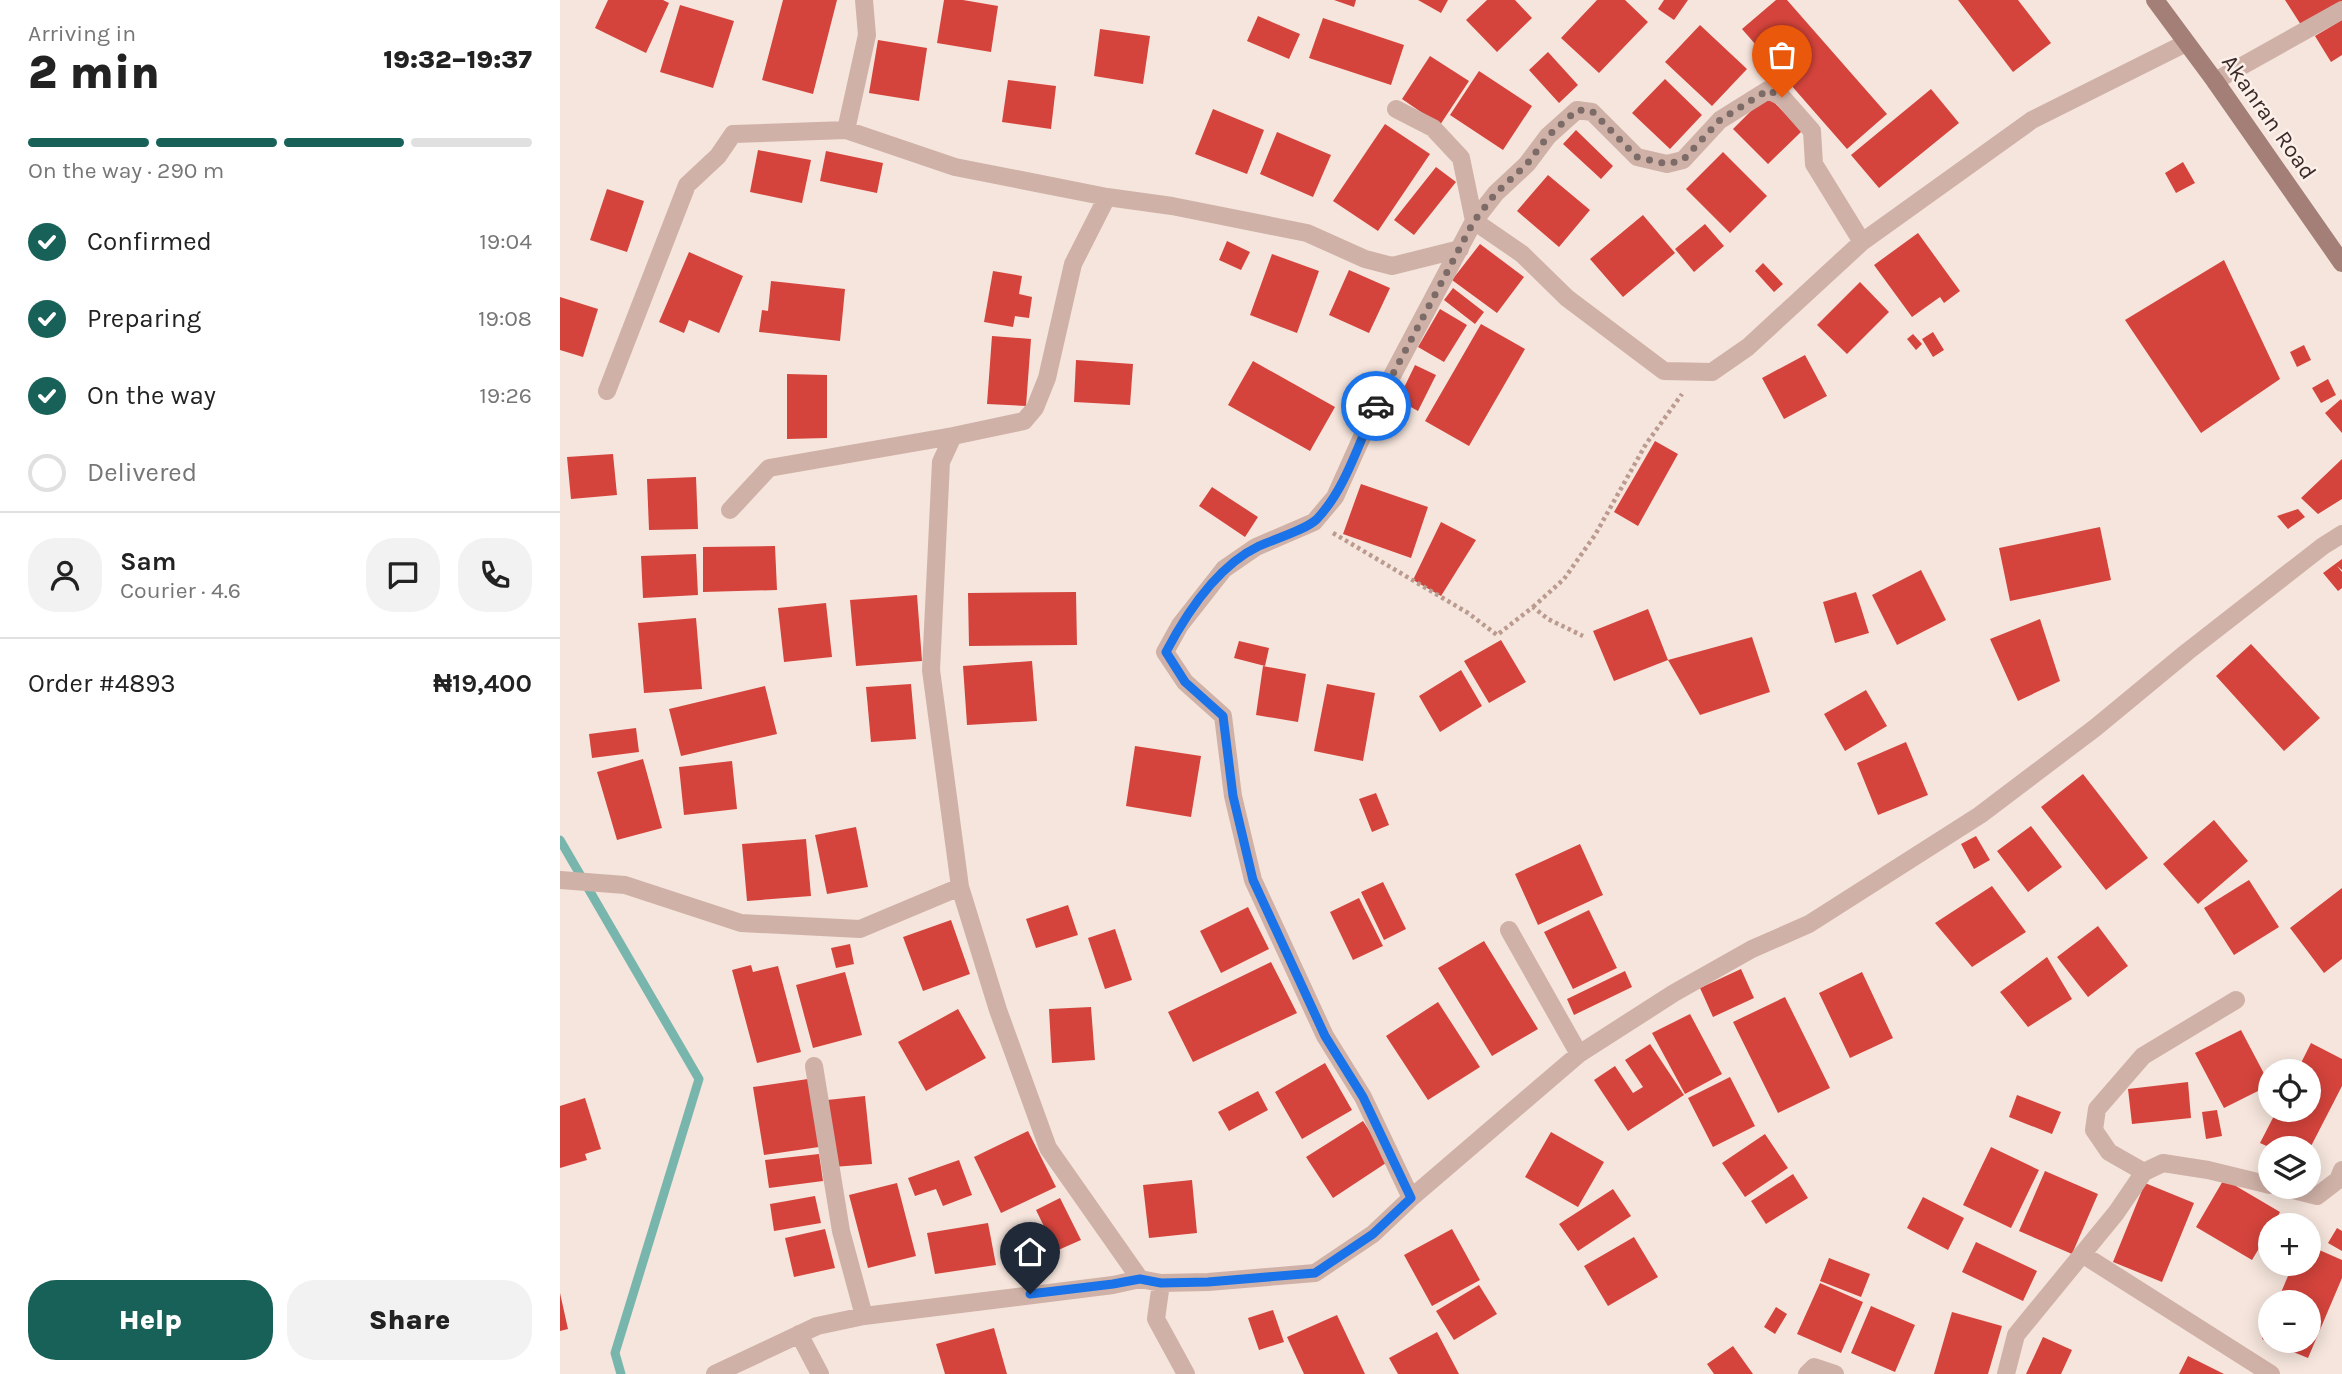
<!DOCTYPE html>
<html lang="en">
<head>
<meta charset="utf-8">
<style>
  :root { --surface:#fff; --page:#f2f2f2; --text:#222; --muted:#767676; --line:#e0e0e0; --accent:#186158 }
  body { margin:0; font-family:Karla,sans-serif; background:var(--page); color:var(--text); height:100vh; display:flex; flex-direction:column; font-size:26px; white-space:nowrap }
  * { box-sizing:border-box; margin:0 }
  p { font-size:23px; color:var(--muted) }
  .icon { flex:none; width:38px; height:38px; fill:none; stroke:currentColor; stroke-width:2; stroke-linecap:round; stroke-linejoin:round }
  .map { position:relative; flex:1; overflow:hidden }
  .sheet { display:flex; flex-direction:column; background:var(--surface); width:560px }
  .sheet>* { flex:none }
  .tools { position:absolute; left:1698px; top:1059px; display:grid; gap:14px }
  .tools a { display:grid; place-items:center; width:63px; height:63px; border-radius:50%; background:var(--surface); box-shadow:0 4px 18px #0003; font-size:35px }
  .pin { position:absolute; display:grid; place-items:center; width:60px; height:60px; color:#fff; margin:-72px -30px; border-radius:50% 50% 50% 0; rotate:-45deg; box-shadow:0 0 7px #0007 }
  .pin .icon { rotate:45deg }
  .courier { position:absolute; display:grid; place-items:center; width:70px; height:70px; margin:-35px; border:5px solid #1a73e8; border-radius:50%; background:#fff; color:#222; box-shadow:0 2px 9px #0007 }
  .overview em { font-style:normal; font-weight:800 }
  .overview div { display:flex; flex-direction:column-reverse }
  .overview { display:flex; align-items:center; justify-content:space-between; height:119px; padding:0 28px }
  h1 { font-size:46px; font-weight:800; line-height:52px }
  .bar { display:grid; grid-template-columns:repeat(4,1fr); gap:10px 7px; align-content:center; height:84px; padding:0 28px }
  .bar i { height:9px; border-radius:5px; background:var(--line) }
  .bar .active { background:var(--accent) }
  .bar p { grid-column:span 4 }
  .line { display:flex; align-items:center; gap:18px; padding:0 28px; border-top:2px solid var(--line) }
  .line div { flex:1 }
  .round { display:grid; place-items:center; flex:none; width:74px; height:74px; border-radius:28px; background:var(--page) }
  ol { padding:0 28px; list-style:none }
  li { display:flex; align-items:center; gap:21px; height:77px }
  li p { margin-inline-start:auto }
  li .icon { padding:7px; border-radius:50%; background:var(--accent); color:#fff; stroke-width:4 }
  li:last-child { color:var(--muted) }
  li i { width:38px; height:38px; border:4px solid var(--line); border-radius:50% }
  .action { display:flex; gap:14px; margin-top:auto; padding:14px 28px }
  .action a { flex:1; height:80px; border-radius:28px; background:var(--accent); color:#fff; font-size:28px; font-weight:800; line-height:80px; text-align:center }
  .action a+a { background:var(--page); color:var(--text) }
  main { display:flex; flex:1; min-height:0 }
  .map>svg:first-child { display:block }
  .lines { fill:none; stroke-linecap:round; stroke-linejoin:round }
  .stream { stroke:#78b6ad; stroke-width:9 }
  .building { fill:#d4443c }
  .path { stroke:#bb9b90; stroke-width:4.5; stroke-dasharray:3.5 3.5; stroke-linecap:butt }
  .street { stroke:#cfb1a7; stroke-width:18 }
  .secondary { stroke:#a37f77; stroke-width:18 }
  .done { stroke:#7c6b67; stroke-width:7; stroke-dasharray:0 12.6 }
  .route { stroke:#1a73e8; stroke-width:9 }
  .labels { text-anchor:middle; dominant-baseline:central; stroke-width:5; stroke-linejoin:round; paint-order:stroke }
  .street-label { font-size:23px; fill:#3b2a28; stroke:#fcf0ea }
</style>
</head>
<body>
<main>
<section class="sheet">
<div class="overview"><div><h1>2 min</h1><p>Arriving in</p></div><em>19:32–19:37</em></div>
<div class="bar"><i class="active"></i><i class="active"></i><i class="active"></i><i></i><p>On the way · 290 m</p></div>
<ol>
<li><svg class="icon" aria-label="check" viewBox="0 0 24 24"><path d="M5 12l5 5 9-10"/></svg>Confirmed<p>19:04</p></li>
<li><svg class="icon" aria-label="check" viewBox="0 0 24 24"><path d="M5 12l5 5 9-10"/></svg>Preparing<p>19:08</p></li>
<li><svg class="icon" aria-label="check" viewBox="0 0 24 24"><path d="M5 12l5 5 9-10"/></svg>On the way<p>19:26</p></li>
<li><i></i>Delivered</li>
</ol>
<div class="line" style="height:126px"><a class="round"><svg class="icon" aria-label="person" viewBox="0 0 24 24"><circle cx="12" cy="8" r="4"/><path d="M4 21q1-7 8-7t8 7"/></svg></a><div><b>Sam</b><p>Courier · 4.6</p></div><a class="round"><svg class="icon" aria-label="chat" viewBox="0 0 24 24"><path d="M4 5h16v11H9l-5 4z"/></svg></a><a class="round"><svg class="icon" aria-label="phone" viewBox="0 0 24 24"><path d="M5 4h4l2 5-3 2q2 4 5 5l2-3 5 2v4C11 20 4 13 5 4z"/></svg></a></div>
<div class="line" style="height:91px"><div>Order #4893</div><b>₦19,400</b></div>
<div class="action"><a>Help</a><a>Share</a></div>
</section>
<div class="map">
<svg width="1782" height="1374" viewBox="0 0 1782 1374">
  <rect width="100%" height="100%" fill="#f5e5dc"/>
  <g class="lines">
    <path class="stream" d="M0,840l139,239 -84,274 6,21"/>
  </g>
  <path class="building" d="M48,0h55l6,3 -23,50 -51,-25z
    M223,0h54l-24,94 -51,-14z
    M384,0h19l35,6 -7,46 -54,-9z
    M774,0h22l-2,7z
    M858,0h30l-7,13z
    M927,0h28l17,18 -35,34 -31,-32z
    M1037,0h28l23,22 -49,51 -38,-35z
    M1104,0h24l-14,20 -16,-11z
    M1216,0h11l100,114 -40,35 -105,-120z
    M1398,0h60l33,43 -38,29z
    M1725,0h57v3l-39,25z
    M120,5l54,16 -21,67 -53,-16z
    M698,16l42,18 -11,25 -42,-18z
    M763,18l81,27 -13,40 -82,-27z
    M1782,20v35l-11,7 -16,-26z
    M1140,25l47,44 -35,37 -47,-44z
    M540,29l50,7 -7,48 -49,-8z
    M318,40l49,8 -8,53 -50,-8z
    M988,52l30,33 -19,18 -30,-33z
    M870,56l39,25 -29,44 -38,-26z
    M919,71l53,35 -29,44 -53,-35z
    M1105,79l37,36 -32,34 -38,-36z
    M448,80l48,6 -5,43 -49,-7z
    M1371,89l28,34 -80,65 -28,-33z
    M1207,95l35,36 -34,33 -35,-35z
    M653,109l51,21 -17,44 -52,-20z
    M825,124l45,30 -52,77 -45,-30z
    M1016,130l37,36 -12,13 -38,-35z
    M717,132l54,23 -18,42 -53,-23z
    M198,150l53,10 -9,43 -52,-11z
    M266,151l57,12 -6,30 -57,-12z
    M1163,152l44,44 -37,37 -44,-44z
    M1623,162l12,21 -19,10 -11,-20z
    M876,167l20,15 -42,53 -20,-15z
    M988,175l42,35 -31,37 -42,-36z
    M47,189l37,12 -17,51 -37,-12z
    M1083,215l32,38 -52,44 -33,-38z
    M1145,224l19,22 -30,26 -19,-23z
    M1358,233l42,58 -16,12 -4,-6 -28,20 -38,-52z
    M667,241l23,11 -9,18 -22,-10z
    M920,244l44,33 -27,36 -45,-33z
    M129,252l54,24 -24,57 -30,-13 -5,13 -25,-11z
    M712,254l47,17 -22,62 -47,-18z
    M1664,260l56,119 -79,54 -76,-113z
    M1203,263l20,21 -9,8 -19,-21z
    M789,270l41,18 -21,45 -40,-18z
    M433,271l29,5 -3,18 13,3 -3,21 -14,-2 -2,11 -29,-5z
    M211,281l74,8 -5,52 -81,-9 3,-22 6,1z
    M1300,282l29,30 -42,42 -30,-29z
    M893,288l31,24 -9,12 -31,-24z
    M0,297l38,12 -15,48 -23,-7z
    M880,309l27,16 -23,37 -26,-15z
    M921,324l44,25 -56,97 -44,-25z
    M1373,332l11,18 -11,7 -11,-18z
    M1353,334l9,10 -6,6 -9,-11z
    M432,336l39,3 -5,67 -39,-2z
    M1744,345l7,15 -14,7 -7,-15z
    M1245,355l22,41 -43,23 -22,-41z
    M516,360l57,4 -3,41 -56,-3z
    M693,361l82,46 -25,44 -82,-46z
    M855,365l21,10 -18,36 -20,-11z
    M227,374l40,1v63l-40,1z
    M1768,379l8,16 -15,8 -9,-15z
    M1781,399l1,2v32l-17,-20z
    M1095,441l23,13 -40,72 -24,-14z
    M53,454l4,41 -46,4 -4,-42z
    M1782,459v40l-24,15 -17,-16z
    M136,477l2,52 -49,1 -2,-51z
    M801,484l67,23 -17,51 -68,-24z
    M652,487l46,30 -13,20 -46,-31z
    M1738,509l7,8 -17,12 -11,-13z
    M881,522l35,18 -35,56 -28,-16z
    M1540,527l11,53 -101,21 -11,-53z
    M215,546l2,44 -74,2v-45z
    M136,554l2,41 -55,3 -2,-42z
    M1782,559v11l-5,-4 5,6v16l-4,3 -15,-18z
    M1361,570l25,50 -49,25 -25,-50z
    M516,592l1,53 -108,1 -1,-53z
    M1296,592l13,41 -34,10 -12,-41z
    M357,595l5,66 -66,5 -6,-66z
    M266,603l6,54 -48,5 -6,-54z
    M1088,609l20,51 -54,21 -21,-50z
    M136,618l6,71 -58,4 -6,-70z
    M1480,619l20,62 -42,20 -28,-62z
    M1192,637l18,55 -70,23 -32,-55z
    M941,640l25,42 -37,21 -25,-42z
    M679,641l30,7 -4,18 -31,-8z
    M1691,644l69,74 -36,33 -68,-75z
    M472,661l5,60 -70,4 -4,-59z
    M703,666l43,8 -8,48 -42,-7z
    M901,670l21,36 -42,26 -21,-36z
    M351,684l5,55 -45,3 -5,-55z
    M767,684l48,9 -12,68 -49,-10z
    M205,686l12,48 -96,22 -12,-47z
    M1306,690l21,36 -42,25 -21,-37z
    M76,728l3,24 -47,6 -3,-24z
    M1346,742l22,53 -50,20 -21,-52z
    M575,746l66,10 -10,61 -65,-11z
    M83,759l19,69 -45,12 -20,-68z
    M172,761l5,48 -53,6 -5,-48z
    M1523,774l65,84 -42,32 -65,-83z
    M816,793l13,32 -17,7 -13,-33z
    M1654,820l34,41 -50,43 -35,-40z
    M1471,826l31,41 -34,25 -31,-41z
    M296,827l12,60 -41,7 -12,-59z
    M1416,836l14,24 -16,9 -13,-25z
    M246,839l5,57 -64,5 -5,-57z
    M1020,844l23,51 -65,30 -23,-51z
    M1689,880l30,47 -45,28 -30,-47z
    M823,882l23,47 -22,11 -23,-48z
    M1432,886l34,46 -54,35 -37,-44z
    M1782,888v71l-18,14 -34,-45z
    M799,898l24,48 -30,14 -23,-48z
    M508,905l10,30 -42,13 -10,-29z
    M688,907l21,42 -48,24 -21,-42z
    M1029,910l28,58 -44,21 -29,-57z
    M391,920l19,54 -47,17 -20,-54z
    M1538,926l30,40 -40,31 -31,-40z
    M555,929l17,51 -27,9 -17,-51z
    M924,941l54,88 -46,27 -54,-88z
    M290,944l4,20 -18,4 -5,-20z
    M1487,957l25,42 -44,28 -28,-35z
    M711,962l26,51 -104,49 -25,-50z
    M191,965l2,7 25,-6 23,86 -44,11 -25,-93z
    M1181,969l13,29 -41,19 -13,-29z
    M1065,971l7,16 -58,28 -7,-16z
    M285,972l17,63 -49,13 -17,-63z
    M1302,972l31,66 -43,20 -31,-65z
    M1225,997l45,91 -52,25 -45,-91z
    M878,1002l42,65 -52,33 -42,-64z
    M531,1007l4,53 -43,3 -3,-54z
    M398,1009l28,49 -60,33 -28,-49z
    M1130,1014l32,60 -37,20 -33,-61z
    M1681,1030l29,55 -46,23 -29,-55z
    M1751,1043l31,16v27l-34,66v-4h-37l-11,-5 17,-33h31v-39h-11z
    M1090,1044l34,51 -56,36 -34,-51 21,-14 18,27 10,-6 -18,-27z
    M765,1063l27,47 -50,29 -27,-47z
    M1170,1077l25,49 -42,21 -25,-49z
    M248,1079l11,68 -55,8 -11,-68z
    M1628,1082l3,36 -59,6 -4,-35z
    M698,1091l10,19 -39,21 -11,-19z
    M1457,1095l44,17 -9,22 -43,-17z
    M305,1096l7,68 -39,3 -6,-67z
    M25,1098l16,51 -16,5 2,6 -27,8v-62z
    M1657,1110l5,26 -16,3 -4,-27z
    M803,1121l26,40 -56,37 -27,-41z
    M468,1131l28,56 -55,26 -27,-56z
    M991,1132l53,30 -26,45 -53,-30z
    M1205,1134l23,34 -43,29 -23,-34z
    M1431,1147l48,23 -28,58 -48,-23z
    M259,1154l4,27 -54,7 -4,-28z
    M399,1160l13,35 -29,11 -7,-17 -21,7 -7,-18z
    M1485,1171l53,23 -26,60 -53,-23z
    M1233,1174l15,24 -42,26 -15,-23z
    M1664,1179l56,33 -7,13h-3v5l-18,30 -56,-33z
    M632,1180l5,53 -48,5 -6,-53z
    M337,1183l19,73 -48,12 -19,-73z
    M1585,1183l49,20 -32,79 -49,-20z
    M1053,1189l18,27 -53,35 -19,-27z
    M255,1196l6,27 -47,8 -4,-27z
    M1363,1197l41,21 -16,32 -41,-22z
    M500,1198l21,42 -25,11 -20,-41z
    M428,1223l8,42 -61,9 -8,-41z
    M1777,1228l5,3v20l-14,-8z
    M265,1229l10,39 -41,9 -9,-39z
    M892,1229l28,51 -48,26 -28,-51z
    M1074,1237l24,40 -50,29 -24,-40z
    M1416,1242l61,29 -14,30 -61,-29z
    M1748,1245l34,15v18l-34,80 -46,-19 8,-19v20h38v-38h-31l16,-38h15z
    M1269,1258l41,16 -9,23 -41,-16z
    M1260,1283l43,19 -22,51 -44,-19z
    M919,1285l18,29 -43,26 -18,-29z
    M0,1293l8,36 -8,2z
    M1311,1306l44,19 -20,47 -44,-19z
    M1216,1307l11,7 -12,20 -11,-7z
    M713,1310l11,32 -25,8 -11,-32z
    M1392,1312l50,14 -14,48h-54z
    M777,1315l28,59h-61l-17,-37z
    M434,1328l13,46h-62l-9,-30z
    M877,1332l22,42h-61l-9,-16z
    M1483,1337l29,13 -11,24h-35z
    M1173,1346l20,28h-39l-7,-10z
    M1628,1356l36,18h-45z"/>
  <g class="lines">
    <path class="path" d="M773,533l135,80 29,22 36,-28 15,12 35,17
      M973,607l31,-28 31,-44 51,-91 36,-50"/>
    <path class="street" d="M1655,81l127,-71
      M836,109l37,19 28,30 13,63 -99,187 -40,89 -21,25 -58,25 -32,22 -44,56 -15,27 20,30 38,34 10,80 20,84 72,156 38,61 48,101
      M286,130l21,-95 -3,-35
      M547,197l-34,67 -26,114 -12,30 -11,13 -71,15 -12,26 -10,208 29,217 38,123 50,138 92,131
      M1302,242l-48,-78 -2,-33 -30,-34 -14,-7 -48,30 -37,40 -16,4 -30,-7 -45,-45 -15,-2 -29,26 -21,28 -31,29 -22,28 48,33 45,44 97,73 48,1 36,-25 114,-105 170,-122 154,-77
      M47,391l80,-206 31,-29 15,-22 113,-4 109,37 152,30 65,9 135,27 58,26 27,7 68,-17
      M170,510l39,-42 184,-32
      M0,880l65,5 116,38 119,6 100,-42
      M949,930l70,124
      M254,1066l27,165 23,85
      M1584,1172l-35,-20 -15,-22 3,-21 46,-53 93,-56
      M1717,1186l40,10 21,-16 4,-10
      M1522,1254l189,120
      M601,1283l-5,36 30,55
      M239,1334l21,40
      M155,1374l102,-48 47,-10 249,-31 27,-6 21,4 47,-1 107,-9 58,-39 38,-36 168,-144 95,-61 78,-44 57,-25 171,-109 115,-87 92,-76 136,-106 19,-12
      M1247,1374l7,-7 21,7
      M1446,1374l10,-39 100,-122 28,-41 19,-9 45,7 62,15"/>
    <path class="secondary" d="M1595,0l60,81 127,182"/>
  </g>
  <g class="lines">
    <path class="done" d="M816,406l98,-185 22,-28 31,-29 21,-28 29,-26 15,1 45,46 30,7 16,-4 37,-40 48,-30 14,7"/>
    <path class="route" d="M470,1294l83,-10 27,-5 21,4 47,-1 107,-9 58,-39 38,-36 -48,-101 -38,-61 -72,-156 -20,-84 -10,-80 -38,-34 -19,-30c21,-40 51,-86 93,-106 15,-7 47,-16 58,-27 29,-31 41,-75 59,-113"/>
  </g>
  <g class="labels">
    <g class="street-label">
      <text transform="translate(1709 117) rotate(55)">Akanran Road</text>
    </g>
  </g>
</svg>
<div class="tools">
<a><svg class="icon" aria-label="locate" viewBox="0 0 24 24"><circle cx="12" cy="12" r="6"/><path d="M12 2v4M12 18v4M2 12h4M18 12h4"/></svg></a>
<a><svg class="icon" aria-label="layers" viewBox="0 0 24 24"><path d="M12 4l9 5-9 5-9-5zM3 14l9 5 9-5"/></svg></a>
<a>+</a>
<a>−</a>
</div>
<div class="pin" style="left:1222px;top:97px;background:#ea580c"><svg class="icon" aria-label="bag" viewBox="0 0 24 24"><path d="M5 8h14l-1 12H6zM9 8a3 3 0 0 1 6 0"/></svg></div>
<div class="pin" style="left:470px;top:1294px;background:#1f2937"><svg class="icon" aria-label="home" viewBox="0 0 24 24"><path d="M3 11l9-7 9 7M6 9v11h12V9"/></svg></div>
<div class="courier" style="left:816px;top:406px"><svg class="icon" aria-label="car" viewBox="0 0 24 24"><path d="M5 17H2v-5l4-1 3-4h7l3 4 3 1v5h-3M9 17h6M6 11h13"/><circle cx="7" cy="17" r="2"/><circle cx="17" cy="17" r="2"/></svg></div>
</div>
</main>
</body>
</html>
